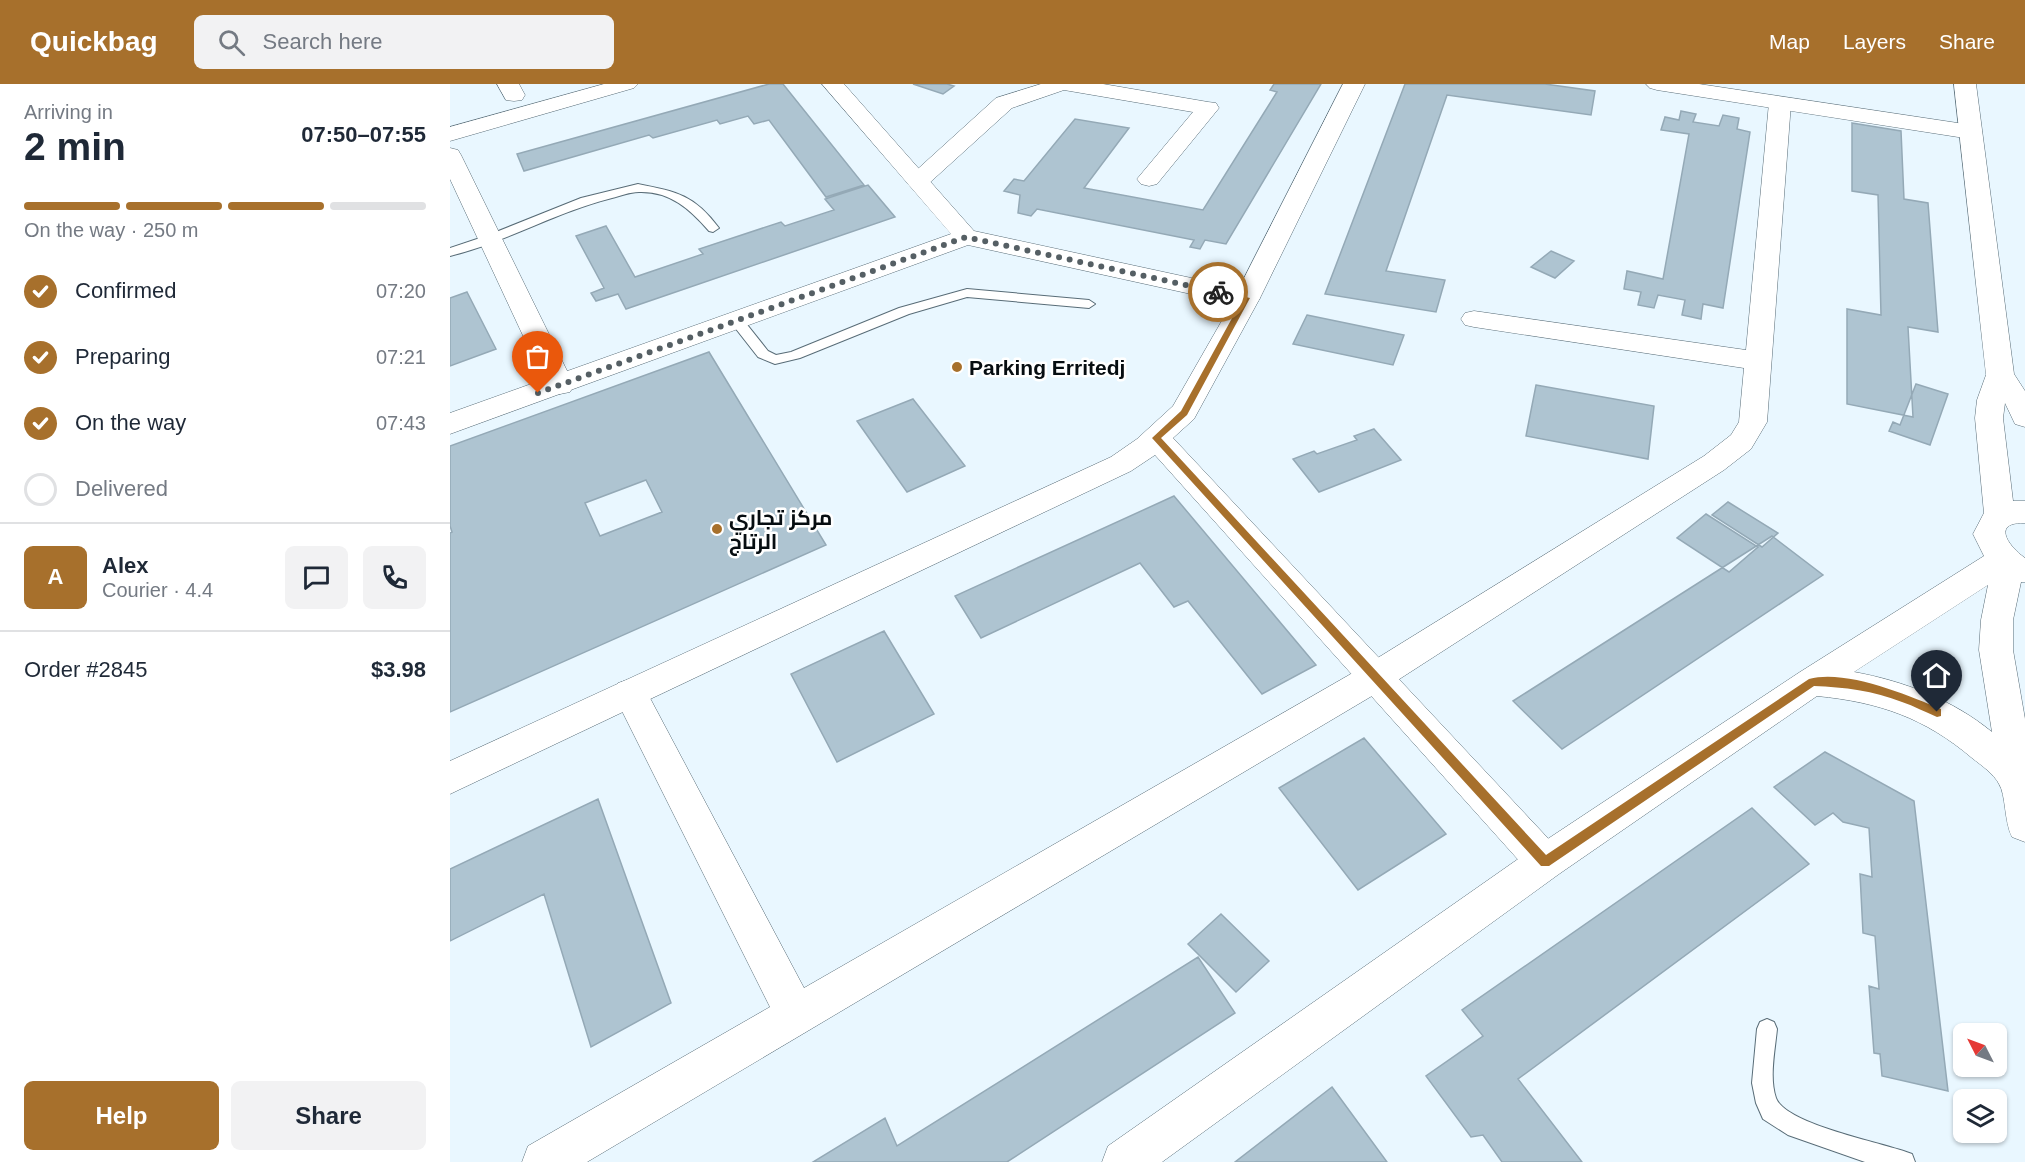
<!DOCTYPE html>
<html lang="en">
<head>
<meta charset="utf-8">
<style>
  :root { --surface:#fff; --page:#f2f2f3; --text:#1f2937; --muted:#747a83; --line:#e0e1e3; --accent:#a7702c }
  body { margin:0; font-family:Arial,Cairo,sans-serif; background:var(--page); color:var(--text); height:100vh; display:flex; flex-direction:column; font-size:22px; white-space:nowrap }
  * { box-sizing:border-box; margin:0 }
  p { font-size:20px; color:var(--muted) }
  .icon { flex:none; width:33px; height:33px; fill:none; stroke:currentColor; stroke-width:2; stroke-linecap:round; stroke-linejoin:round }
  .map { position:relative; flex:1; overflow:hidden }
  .sheet { display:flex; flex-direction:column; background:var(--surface); width:450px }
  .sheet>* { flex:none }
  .needle { width:39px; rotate:312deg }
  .buttons { position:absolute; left:1503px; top:939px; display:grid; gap:12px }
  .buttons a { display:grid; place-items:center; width:54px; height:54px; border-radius:9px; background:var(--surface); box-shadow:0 2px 4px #0004; font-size:30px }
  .pin { position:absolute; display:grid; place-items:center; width:51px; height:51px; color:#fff; margin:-62px -26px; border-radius:50% 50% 50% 0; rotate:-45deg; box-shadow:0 0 6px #0007 }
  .pin .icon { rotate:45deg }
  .courier { position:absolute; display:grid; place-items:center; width:60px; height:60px; margin:-30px; border:4px solid #a7702c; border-radius:50%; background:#fff; color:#222; box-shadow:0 2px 8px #0007 }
  .overview em { font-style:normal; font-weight:700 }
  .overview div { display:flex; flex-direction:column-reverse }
  .overview { display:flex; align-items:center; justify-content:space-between; height:102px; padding:0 24px }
  h1 { font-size:39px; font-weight:700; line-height:45px }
  .bar { display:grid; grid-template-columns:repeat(4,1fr); gap:9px 6px; align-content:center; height:72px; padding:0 24px }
  .bar i { height:8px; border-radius:4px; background:var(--line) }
  .bar .on { background:var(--accent) }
  .bar p { grid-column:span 4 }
  .line { display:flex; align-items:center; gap:15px; padding:0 24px; border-top:2px solid var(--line) }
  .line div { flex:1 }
  .round { display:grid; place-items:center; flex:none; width:63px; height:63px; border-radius:9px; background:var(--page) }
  ol { padding:0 24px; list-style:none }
  li { display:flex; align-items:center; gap:18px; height:66px }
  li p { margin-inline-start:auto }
  li .icon { padding:6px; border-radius:50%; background:var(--accent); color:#fff; stroke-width:4 }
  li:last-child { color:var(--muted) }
  li i { width:33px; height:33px; border:3px solid var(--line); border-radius:50% }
  .button { display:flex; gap:12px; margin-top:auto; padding:12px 24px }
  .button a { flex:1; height:69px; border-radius:9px; background:var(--accent); color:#fff; font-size:24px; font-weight:700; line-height:69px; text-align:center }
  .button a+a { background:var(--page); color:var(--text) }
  header { display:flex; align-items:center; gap:36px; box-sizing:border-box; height:84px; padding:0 30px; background:var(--accent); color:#fff }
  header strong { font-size:28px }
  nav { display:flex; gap:33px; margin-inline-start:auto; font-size:21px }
  .search { width:420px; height:54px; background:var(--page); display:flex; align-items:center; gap:15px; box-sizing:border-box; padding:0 21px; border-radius:9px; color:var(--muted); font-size:22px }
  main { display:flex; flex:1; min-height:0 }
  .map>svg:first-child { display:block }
  .building { fill:#aec4d1; stroke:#94a9b6; stroke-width:1.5; fill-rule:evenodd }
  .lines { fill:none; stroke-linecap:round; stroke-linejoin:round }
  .service-casing { stroke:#586c77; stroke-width:2 }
  .minor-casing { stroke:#586c77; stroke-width:1 }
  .tertiary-casing { stroke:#586c77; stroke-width:1 }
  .secondary-casing { stroke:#586c77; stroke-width:1 }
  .service { fill:#fff; fill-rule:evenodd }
  .minor { fill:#fff; fill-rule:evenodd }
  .tertiary { fill:#fff; fill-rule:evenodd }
  .secondary { fill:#fff; fill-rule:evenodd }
  .route { fill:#a7702c }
  .done { stroke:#555f64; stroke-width:6; stroke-dasharray:0 10.8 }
  .poi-dot { fill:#a7702c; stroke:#fff; stroke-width:2 }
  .labels { text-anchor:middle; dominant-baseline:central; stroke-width:5; stroke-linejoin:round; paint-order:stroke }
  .poi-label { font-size:21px; font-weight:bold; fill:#060d11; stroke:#fff; text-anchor:start }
</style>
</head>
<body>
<header>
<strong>Quickbag</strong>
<div class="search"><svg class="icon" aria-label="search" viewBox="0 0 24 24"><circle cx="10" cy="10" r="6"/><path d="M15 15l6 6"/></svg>Search here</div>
<nav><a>Map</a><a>Layers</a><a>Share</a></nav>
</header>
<main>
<section class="sheet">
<div class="overview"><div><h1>2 min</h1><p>Arriving in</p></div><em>07:50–07:55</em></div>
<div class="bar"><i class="on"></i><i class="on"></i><i class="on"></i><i></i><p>On the way · 250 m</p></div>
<ol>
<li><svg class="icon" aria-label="check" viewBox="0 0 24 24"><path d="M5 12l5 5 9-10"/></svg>Confirmed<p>07:20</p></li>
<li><svg class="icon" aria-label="check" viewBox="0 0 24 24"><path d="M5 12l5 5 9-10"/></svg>Preparing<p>07:21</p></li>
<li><svg class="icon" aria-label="check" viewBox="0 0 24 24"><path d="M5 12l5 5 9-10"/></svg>On the way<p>07:43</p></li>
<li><i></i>Delivered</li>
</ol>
<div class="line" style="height:108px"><b class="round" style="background:var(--accent);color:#fff">A</b><div><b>Alex</b><p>Courier · 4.4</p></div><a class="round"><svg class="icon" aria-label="chat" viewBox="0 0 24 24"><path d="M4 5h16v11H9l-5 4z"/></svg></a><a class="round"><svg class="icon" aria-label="phone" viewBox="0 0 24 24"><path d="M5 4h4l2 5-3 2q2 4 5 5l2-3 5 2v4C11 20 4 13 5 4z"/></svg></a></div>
<div class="line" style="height:78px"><div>Order #2845</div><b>$3.98</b></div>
<div class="button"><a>Help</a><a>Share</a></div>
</section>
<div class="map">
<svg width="1575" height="1078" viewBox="0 0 1575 1078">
  <rect width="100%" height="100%" fill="#e9f7ff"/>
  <path class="building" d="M319,0h14l81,101 -38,12 -57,-77 -15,4 -6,-8 -28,8 -3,-4 -64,18 -4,-3 -125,36 -7,-17z
    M463,0h34l7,2 -11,8z
    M824,0h47l-95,160 -21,-4 -5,9 -10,-2 4,-7 -157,-31 -6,7 -13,-3 2,-18 -16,-4 10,-12 10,2 51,-62 54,9 -45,60 119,22 74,-118 -7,-2z
    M955,0h140l50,7 -4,24 -144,-20 -61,176 59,9 -9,32 -111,-18z
    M1231,27l15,3 -3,8 26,4 4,-11 16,3 -2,11 13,3 -27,176 -20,-4 -2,15 -19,-4 3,-15 -27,-5 -4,13 -16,-3 3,-13 -17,-3 3,-18 36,8 26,-145 -28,-4 4,-13 14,3z
    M1402,39l49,8 3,68 24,4 10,129 -30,-5 5,90 -66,-13v-95l34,6 -3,-120 -26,-4z
    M418,101l27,32 -269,92 -8,-15 -22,7 -5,-8 13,-5 -28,-52 30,-10 29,51 68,-23 -4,-5 82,-27 4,4 49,-16 -9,-11z
    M1101,167l23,10 -19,17 -24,-11z
    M17,208l29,57 -46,17v-68z
    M857,231l97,20 -11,30 -100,-21z
    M259,268l117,193 -376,167v-179l2,-1 -2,-6v-80zM196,396l16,32 -62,24 -15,-33z
    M1466,300l32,10 -18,51 -41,-14 4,-9 7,3z
    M1086,301l118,21 -6,53 -122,-23z
    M463,315l52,67 -58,26 -50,-71z
    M924,345l27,31 -82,32 -26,-33 21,-8 3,3 40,-14 -3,-4z
    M724,412l142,169 -54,29 -74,-93 -14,6 -34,-44 -159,75 -26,-42z
    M1278,418l50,31 -16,14 -50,-32z
    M1256,430l52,33 -29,25 -52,-34z
    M1322,452l51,39 -261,174 -49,-48z
    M434,547l50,83 -97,48 -46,-88z
    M914,654l82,96 -88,56 -79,-102z
    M1375,668l89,49 34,290 -66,-15 -2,-22 -6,-1 -5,-67 10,3 -4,-53 -12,-3 -3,-59 12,3 -3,-49 -26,-6 -10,-9 -18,12 -41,-38z
    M148,715l73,204 -80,44 -47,-153 -94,47v-72z
    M1302,724l57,56 -291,215 64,83h-80l-19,-27 -12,2 -45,-61 57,-40 -21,-26z
    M771,830l48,47 -33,31 -48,-48z
    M748,873l37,56 -228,149h-194l72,-44 12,28z
    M882,1003l55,75h-152z"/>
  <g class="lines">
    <defs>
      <path id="service" d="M188,100c40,8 56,11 81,44l-6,4 -4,-1c-19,-22 -39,-40 -70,-39 -9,0 -19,4 -27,6 -56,14 -106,44 -162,58v-8l36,-12 95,-38z
        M517,205l122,11 6,4 -6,4 -122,-11 -58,17 -109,44 -25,6 -17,-7 -29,-37 2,-3h10l27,34 8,4 15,-3 108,-44z
        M1317,935l7,3 3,7c-2,21 -8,49 -1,69 10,27 109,45 136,56l3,8h-50l-77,-27 -25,-16 -7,-16 -4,-20 5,-54 3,-7z"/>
      <path id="minor" d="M47,0h22l6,11 -3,5 -8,1 -8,-1z
        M591,0h62l105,18 8,1 3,5 -62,76 -8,2 -8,-2 -4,-5 56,-67 -129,-22 -52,18 -86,78 -8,2 -8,-2 -4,-5 4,-5 86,-78z
        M893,0h22l-105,214 -4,6 -9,2 -9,-2 -4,-6z
        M1330,13l8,1 3,5 -24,319 -16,27 -27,21 -337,217 -800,475h-65l6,-16 242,-139 -157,-314 5,-10 12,-4 12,4 162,305 559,-321 341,-211 27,-21 8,-13 5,-54 -270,-41 -9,-2 -4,-6 4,-6 9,-2 272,39 23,-247 3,-5z
        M0,64l8,2 3,5 113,230 -4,7 -10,2 -10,-2 -4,-7 -96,-206z"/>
      <path id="tertiary" d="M372,0h22l130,147 282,61 4,6 -66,121 -21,19 386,412 5,12 -5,12 -14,5 -14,-5 -376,-419 -24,16 -681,323v-33l661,-304 26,-18 36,-33 59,-103 -264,-58 -518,189v-21l501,-179z
        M1196,0h53l272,41 8,2 3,5 -3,5 -8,2 -314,-49 -7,-2z"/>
      <path id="secondary" d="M154,0h34l-4,4 -184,53v-14z
        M1504,0h22l38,290 11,17v36l-10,-3 -10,-21 -2,15 10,83h12v22c-34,-1 -17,23 0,35v24h-4l-8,38v30l12,69v123l-13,-5c-8,-16 -6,-42 -13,-53 -5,-10 -18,-19 -27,-26 -47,-40 -93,-56 -155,-62l-258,178 -397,288h-60l6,-16 423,-296 269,-178 184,-116 -11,-22 11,-21 -9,-95 2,-18 9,-25zM1538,501l-7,35 -2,30 13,82c-39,-32 -88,-51 -138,-60z"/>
    </defs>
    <use href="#service" class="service-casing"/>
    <use href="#minor" class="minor-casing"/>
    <use href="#tertiary" class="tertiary-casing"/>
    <use href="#secondary" class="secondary-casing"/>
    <use href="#service" class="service"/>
    <use href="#minor" class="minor"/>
    <use href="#tertiary" class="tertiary"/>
    <use href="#secondary" class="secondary"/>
  </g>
  <path class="route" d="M766,206l34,8 -63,117 -26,23 385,417 263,-176c37,-10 98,16 132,30v7l-4,1c-12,-5 -23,-11 -35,-15 -28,-11 -58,-15 -88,-16l-265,180h-8l-389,-428 29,-27 61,-111 -26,-6z"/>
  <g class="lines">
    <path class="done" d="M88,309l428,-156 252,55"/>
  </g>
  <g class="poi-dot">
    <circle cx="507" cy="283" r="6"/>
    <circle cx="267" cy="445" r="6"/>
  </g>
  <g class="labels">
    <g class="poi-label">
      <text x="519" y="283">Parking Erritedj</text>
      <text x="279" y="433">مركز تجاري<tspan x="279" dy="24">الرتاج</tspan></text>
    </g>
  </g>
</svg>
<div class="buttons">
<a><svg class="needle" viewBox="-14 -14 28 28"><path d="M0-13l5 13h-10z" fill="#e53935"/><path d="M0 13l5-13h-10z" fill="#747a83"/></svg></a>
<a><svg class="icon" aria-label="layers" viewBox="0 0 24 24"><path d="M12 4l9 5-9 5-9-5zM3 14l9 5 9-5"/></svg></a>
</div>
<div class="pin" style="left:88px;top:309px;background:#ea580c"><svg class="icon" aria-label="bag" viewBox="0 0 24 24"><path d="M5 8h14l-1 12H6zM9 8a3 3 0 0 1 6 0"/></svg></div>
<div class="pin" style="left:1487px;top:628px;background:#1f2937"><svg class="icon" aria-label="home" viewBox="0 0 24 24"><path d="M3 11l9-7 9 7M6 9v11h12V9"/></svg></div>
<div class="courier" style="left:768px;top:208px"><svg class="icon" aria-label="bike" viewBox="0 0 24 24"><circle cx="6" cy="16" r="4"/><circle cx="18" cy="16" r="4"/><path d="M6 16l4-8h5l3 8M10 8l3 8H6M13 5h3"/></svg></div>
</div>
</main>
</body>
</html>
